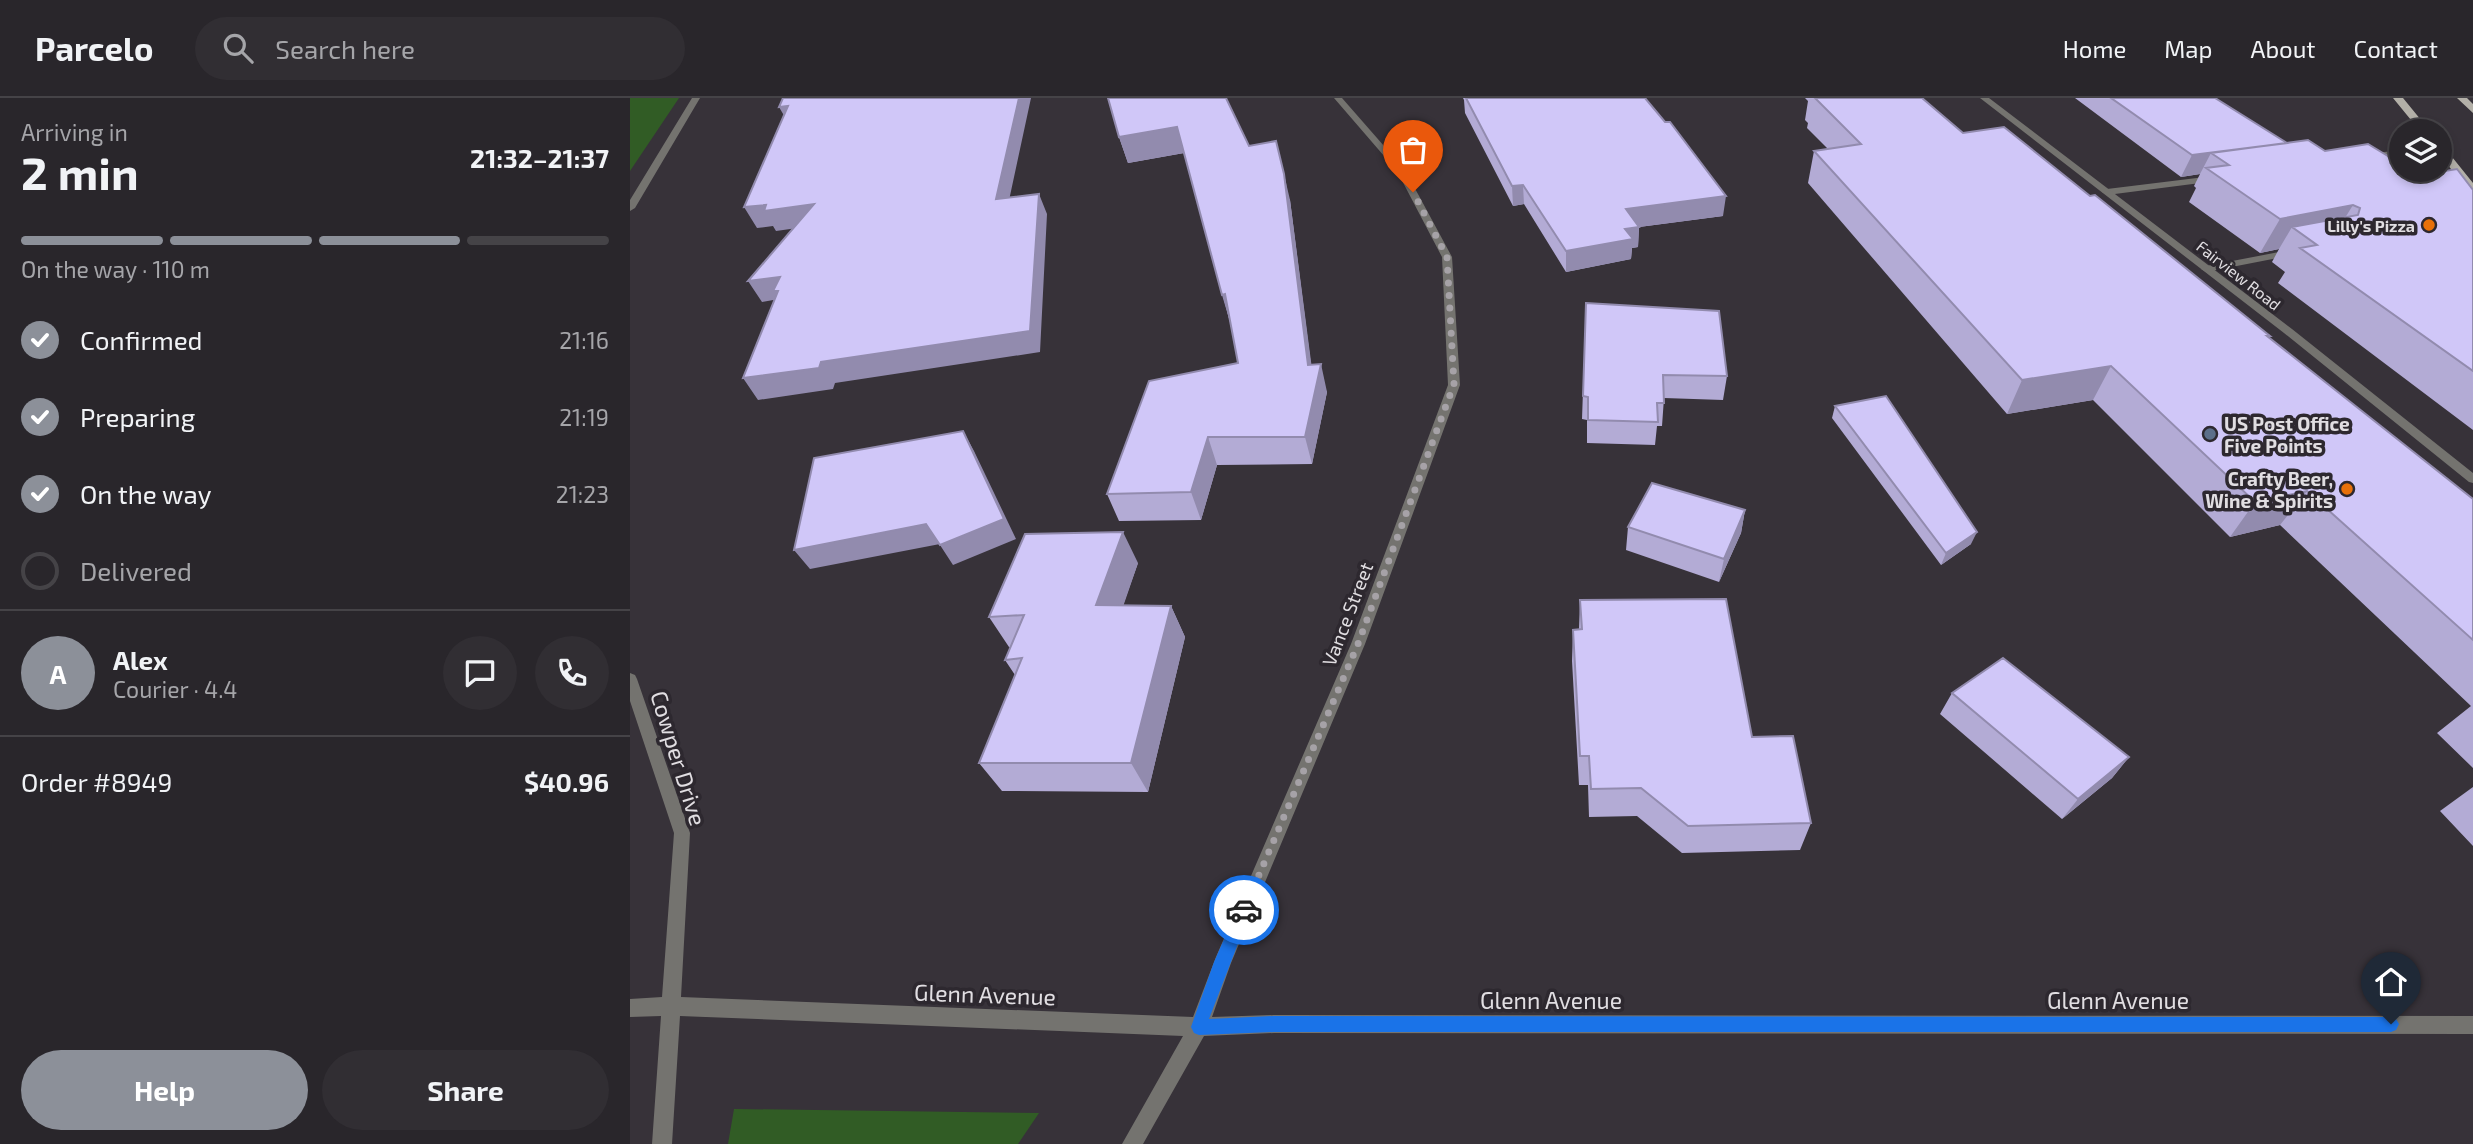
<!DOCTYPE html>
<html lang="en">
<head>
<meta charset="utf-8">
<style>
  :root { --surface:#29262b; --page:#312e33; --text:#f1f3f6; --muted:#a5a5a9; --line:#454347; --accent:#8c9099 }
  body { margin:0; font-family:"Exo 2",sans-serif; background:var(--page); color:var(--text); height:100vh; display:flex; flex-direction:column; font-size:26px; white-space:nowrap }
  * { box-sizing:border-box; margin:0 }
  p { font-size:23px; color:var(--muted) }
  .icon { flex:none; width:38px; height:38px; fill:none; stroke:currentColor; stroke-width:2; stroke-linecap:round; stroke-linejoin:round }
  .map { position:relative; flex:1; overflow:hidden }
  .side { display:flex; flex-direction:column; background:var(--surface); width:630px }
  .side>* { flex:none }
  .fabs { position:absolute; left:1759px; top:21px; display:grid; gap:14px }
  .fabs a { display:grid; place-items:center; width:63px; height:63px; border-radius:50%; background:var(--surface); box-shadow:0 4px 10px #0003,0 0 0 2px var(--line); font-size:35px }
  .pin { position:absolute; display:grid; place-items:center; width:60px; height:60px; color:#fff; margin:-72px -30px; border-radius:50% 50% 50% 0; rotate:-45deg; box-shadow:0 0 7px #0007 }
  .pin .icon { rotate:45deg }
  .courier { position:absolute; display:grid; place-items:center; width:70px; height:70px; margin:-35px; border:5px solid #1a73e8; border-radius:50%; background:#fff; color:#222; box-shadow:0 2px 9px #0007 }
  .headline em { font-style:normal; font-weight:700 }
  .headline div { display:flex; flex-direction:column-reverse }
  .headline { display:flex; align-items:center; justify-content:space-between; height:119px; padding:0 21px }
  h1 { font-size:46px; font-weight:700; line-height:52px }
  .bar { display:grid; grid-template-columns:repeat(4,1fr); gap:10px 7px; align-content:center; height:84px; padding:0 21px }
  .bar i { height:9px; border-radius:5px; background:var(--line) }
  .bar .selected { background:var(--accent) }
  .bar p { grid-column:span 4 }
  .line { display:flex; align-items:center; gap:18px; padding:0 21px; border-top:2px solid var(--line) }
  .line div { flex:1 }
  .round { display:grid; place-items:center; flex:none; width:74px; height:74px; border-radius:37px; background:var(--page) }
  ol { padding:0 21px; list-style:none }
  li { display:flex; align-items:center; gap:21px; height:77px }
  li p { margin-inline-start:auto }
  li .icon { padding:7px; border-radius:50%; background:var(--accent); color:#fff; stroke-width:4 }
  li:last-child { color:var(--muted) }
  li i { width:38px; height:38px; border:4px solid var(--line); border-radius:50% }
  .primary-button { display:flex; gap:14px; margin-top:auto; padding:14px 21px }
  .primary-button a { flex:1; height:80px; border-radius:42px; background:var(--accent); color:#fff; font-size:28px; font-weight:700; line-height:80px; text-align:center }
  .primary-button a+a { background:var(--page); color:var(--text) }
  header { display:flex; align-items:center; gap:42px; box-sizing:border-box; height:98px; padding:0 35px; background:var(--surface); border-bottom:2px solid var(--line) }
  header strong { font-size:33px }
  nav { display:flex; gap:38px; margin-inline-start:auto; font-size:24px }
  .search { width:490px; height:63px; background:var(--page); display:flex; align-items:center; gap:18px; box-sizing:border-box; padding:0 24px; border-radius:38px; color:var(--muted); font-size:26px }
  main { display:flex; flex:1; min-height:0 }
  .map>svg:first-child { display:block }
  .green { fill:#315c25 }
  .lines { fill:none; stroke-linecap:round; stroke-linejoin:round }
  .service { fill:#74736f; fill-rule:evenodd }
  .minor { fill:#74736f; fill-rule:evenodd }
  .tertiary { fill:#74736f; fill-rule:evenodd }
  .primary { fill:#b3b0a8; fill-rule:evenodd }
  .wall { fill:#b3abd5 }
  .shaded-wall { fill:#928bae }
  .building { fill:#d0c7f8; stroke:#928bae; stroke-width:2 }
  .route { fill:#1a73e8 }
  .done { stroke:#a6a2a7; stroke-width:7; stroke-dasharray:0 12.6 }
  .food-dot { fill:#e8710a; stroke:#2d282f; stroke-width:2.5 }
  .service-dot { fill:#5c6f8a; stroke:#2d282f; stroke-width:2.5 }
  .labels { text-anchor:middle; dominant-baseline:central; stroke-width:7; stroke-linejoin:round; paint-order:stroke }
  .far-poi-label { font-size:16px; font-weight:bold; fill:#e1dee2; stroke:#2d282f; text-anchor:end }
  .far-street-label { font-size:16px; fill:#e1dee2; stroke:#2d282f }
  .poi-label { font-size:19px; font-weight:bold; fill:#e1dee2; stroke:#2d282f; text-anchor:start }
  .street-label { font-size:19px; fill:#e1dee2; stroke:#2d282f }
  .near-street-label { font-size:23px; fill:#e1dee2; stroke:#2d282f }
</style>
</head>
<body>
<header>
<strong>Parcelo</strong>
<div class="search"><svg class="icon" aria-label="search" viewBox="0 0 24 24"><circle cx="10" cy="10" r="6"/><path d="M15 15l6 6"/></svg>Search here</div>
<nav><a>Home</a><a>Map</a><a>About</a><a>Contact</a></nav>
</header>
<main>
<section class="side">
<div class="headline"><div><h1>2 min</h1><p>Arriving in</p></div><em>21:32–21:37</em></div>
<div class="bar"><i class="selected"></i><i class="selected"></i><i class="selected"></i><i></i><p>On the way · 110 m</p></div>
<ol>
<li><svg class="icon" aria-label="check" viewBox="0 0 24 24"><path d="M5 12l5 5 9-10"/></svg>Confirmed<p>21:16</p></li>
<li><svg class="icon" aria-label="check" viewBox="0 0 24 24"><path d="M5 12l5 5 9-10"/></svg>Preparing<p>21:19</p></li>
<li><svg class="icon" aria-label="check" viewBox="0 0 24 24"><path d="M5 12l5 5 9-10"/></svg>On the way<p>21:23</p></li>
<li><i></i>Delivered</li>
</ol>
<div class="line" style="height:126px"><b class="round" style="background:var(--accent);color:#fff">A</b><div><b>Alex</b><p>Courier · 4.4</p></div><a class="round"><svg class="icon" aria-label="chat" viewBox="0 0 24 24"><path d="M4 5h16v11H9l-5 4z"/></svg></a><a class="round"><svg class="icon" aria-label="phone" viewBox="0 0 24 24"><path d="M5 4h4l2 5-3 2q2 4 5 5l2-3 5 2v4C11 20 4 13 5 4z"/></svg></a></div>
<div class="line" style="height:91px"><div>Order #8949</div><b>$40.96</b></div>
<div class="primary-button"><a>Help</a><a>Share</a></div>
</section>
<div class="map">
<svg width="1843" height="1046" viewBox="0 0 1843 1046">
  <rect width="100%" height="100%" fill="#373239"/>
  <path class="green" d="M0,0h49l-49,73z
    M104,1011l305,4 -21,31h-290z"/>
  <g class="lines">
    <path class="service" d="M1771,52v6l-33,4 -4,-3 4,-3z
      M1583,78l3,1v4l-109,14 -5,-3 5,-3z
      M1665,151l3,1v4l-92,18 -5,-3 5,-3z"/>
    <path class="minor" d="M62,0h8l-65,110 -5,3v-11z
      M704,0h8l63,72 47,87 8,128 -95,259 -134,319 -19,54 62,-2 1199,1v18l-1199,-1 -70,3 -61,108h-21l61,-108 -503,-20 -8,128h-20l9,-128 -31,1v-18l32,-2 12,-164 -44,-132v-28l5,2 2,4 53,154 -9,164 512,20 23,-60 135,-313 97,-259 -6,-128 -45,-86z"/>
    <path class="tertiary" d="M1350,0h9l303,231 181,144v10l-4,-1 -185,-149z"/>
    <path class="primary" d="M1763,0h10l27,33h-10z
      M1827,0h10l6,6v9z
      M1810,48l4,1 29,36v10l-4,-1 -29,-37z"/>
  </g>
  <path class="wall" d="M833,0h182l78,118 -84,11 -1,20 -6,1 -1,11 -65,13 -42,-68 -11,2 -48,-93 -1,-13z
    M1175,0h117l41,35 306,205 204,161v269l-36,-35 34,-27 -191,-181 -50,12 -137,-137 -86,14 -199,-231 6,-32 14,-2 -21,-21 1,-5 -3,-3 3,-19z
    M1445,0h140l72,45 38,8 95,24 53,15v240l-195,-147 7,-11 -13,-10 7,-13 -19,4 -71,-51 7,-14 -2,-2 6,-12 -19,3z
    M489,39l130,9 41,54 21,165 16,27 -15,72 -95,1 -16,55 -82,1 -12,-27 131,-131 -8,-41 -46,-169 -56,10z
    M956,205l141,73 -4,24 -59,-2 -2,28h-5l-2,19 -68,-2v-23l-5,-1z
    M1205,308l136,138 -30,21 -109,-147z
    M1115,412l-4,23 -22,49 -93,-32 2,-23z
    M508,465l-15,42 48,1 14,31 -37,155 -146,-1 -23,-28 36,-88 -10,-15 5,-13h-1l-20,-30z
    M950,502l172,137 59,86 -11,27 -118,3 -45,-37 -48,1 -1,-32h-9l-7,-124 1,-31 6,-1z
    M1322,595l177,64 -17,21 -50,41 -122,-105z
    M1843,689v59l-33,-35z"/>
  <path class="shaded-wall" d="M389,0h12l-26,121 -9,-20z
    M158,8l2,20 -11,-19z
    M547,29l7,26 -56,10 -9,-26z
    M1657,45l-58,22 -18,-12 -11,21 -19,3 11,-22z
    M654,76l6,26 25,192 -7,-27z
    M893,87l1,19 -11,2 -1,-20z
    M409,96l8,20 -7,138 -205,31 -2,6 -75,11 -15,-22 78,-16z
    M1096,98l-3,20 -84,11 -1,20 -6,1 -1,11 -65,13v-21l60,-42z
    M184,106l12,20 -50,7 -3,-5 -16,2 -13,-21 22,-2z
    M1723,107l-21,34 -40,-12 -13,22 -19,4 20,-34z
    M150,179l-1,22 -17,3 -14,-21z
    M595,196l5,28 -8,-27z
    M691,266l6,28 -15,72 -7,-27z
    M1481,268l-18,34 -86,14 15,-34z
    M333,333l11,20 42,88 -63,26 -13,-20z
    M578,339l9,28 -16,55 -10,-28z
    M1677,393l-27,34 -50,12 25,-35z
    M1115,412l-4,23 -22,49 5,-23z
    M296,426l14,20 -130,25 -16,-19z
    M493,434l15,31 -25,73 -17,-31z
    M1347,434l-6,12 -30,21 5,-12z
    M541,508l14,31 -37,155 -17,-29z
    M1499,659l-17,21 -50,41 16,-20z"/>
  <path class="building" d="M153,0h236l-23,101 43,-5 -9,137 -209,31 -2,6 -76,10 35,-87h-5l7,-14 -32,4 66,-77 -50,7 2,-6 -22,2 44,-101 -9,1z
    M478,0h118l23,48 27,-5 8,33 24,191 13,-1 -16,73h-97l-17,55 -84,2 42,-113 89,-18 -13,-69 -3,1 -45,-168 -58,10z
    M836,0h179l20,24h5l56,74 -100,13 13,18 -14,2 8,10 -67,12 -43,-66 -11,1z
    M1185,0h107l41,35 41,-6 86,69 5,-1 175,141h-3l206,163v141l-166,-149 -52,11 -144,-136 -89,14 -208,-229 47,-7z
    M1481,0h104l72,45 -95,12z
    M1678,42l17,11 43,-7 33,20v6h11l8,5 37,-6 16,21v181l-173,-123 17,-3 -25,-18 66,-12 2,-7 -7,-3 -73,14 -74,-51 23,-3 -18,-12z
    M956,205l133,8 8,65 -64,-1 1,28h-7l1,19 -70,-2v-23l-5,-1z
    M1256,298l91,136 -31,21 -111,-147z
    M333,333l41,88 -64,26 -14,-21 -132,26 20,-92z
    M1022,385l93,27 -21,49 -96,-32z
    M493,434l-27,73 75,1 -40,157h-152l43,-105 -17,2 19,-45 -35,2 36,-83z
    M1096,501l26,138 41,-1 18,87 -123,3 -47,-38 -50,1 -2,-33h-9l-7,-126 9,-1 -2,-29z
    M1373,560l126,99 -51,42 -126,-106z"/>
  <path class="route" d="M614,805l7,7 -42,109 65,-3 1117,1 5,2 3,5 -3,6 -5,2h-1117l-75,3 -5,-2 -3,-6 23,-65 25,-57z"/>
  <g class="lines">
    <path class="done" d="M614,812l114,-266 96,-260 -7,-127 -34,-65"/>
  </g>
  <g class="food-dot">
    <circle cx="1799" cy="127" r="7"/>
    <circle cx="1717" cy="391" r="7"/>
  </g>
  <circle class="service-dot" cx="1580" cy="336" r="7"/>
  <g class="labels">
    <g class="far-poi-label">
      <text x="1785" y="127">Lilly's Pizza</text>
    </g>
    <g class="far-street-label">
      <text transform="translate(1609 177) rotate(38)">Fairview Road</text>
    </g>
    <g class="poi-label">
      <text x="1594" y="325">US Post Office<tspan x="1594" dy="22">Five Points</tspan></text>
      <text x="1703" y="380" text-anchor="end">Crafty Beer,<tspan x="1703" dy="22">Wine &amp; Spirits</tspan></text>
    </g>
    <g class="street-label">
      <text transform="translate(717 516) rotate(-69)">Vance Street</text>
    </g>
    <g class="near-street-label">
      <text transform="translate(49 660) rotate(73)">Cowper Drive</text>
      <text transform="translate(355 896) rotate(2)">Glenn Avenue</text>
      <text x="921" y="902">Glenn Avenue</text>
      <text x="1488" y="902">Glenn Avenue</text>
    </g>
  </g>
</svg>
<div class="fabs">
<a><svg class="icon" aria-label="layers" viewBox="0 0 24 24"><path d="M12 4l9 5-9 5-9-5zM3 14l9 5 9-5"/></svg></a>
</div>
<div class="pin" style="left:783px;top:94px;background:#ea580c"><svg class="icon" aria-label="bag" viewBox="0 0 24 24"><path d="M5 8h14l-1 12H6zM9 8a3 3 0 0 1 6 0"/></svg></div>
<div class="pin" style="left:1761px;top:926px;background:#1f2937"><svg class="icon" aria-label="home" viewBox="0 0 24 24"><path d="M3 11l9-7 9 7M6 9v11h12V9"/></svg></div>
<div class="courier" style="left:614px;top:812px"><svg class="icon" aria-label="car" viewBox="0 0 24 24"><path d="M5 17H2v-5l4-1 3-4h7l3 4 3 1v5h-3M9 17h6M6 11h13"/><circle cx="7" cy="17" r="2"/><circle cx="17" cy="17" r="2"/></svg></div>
</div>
</main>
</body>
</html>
